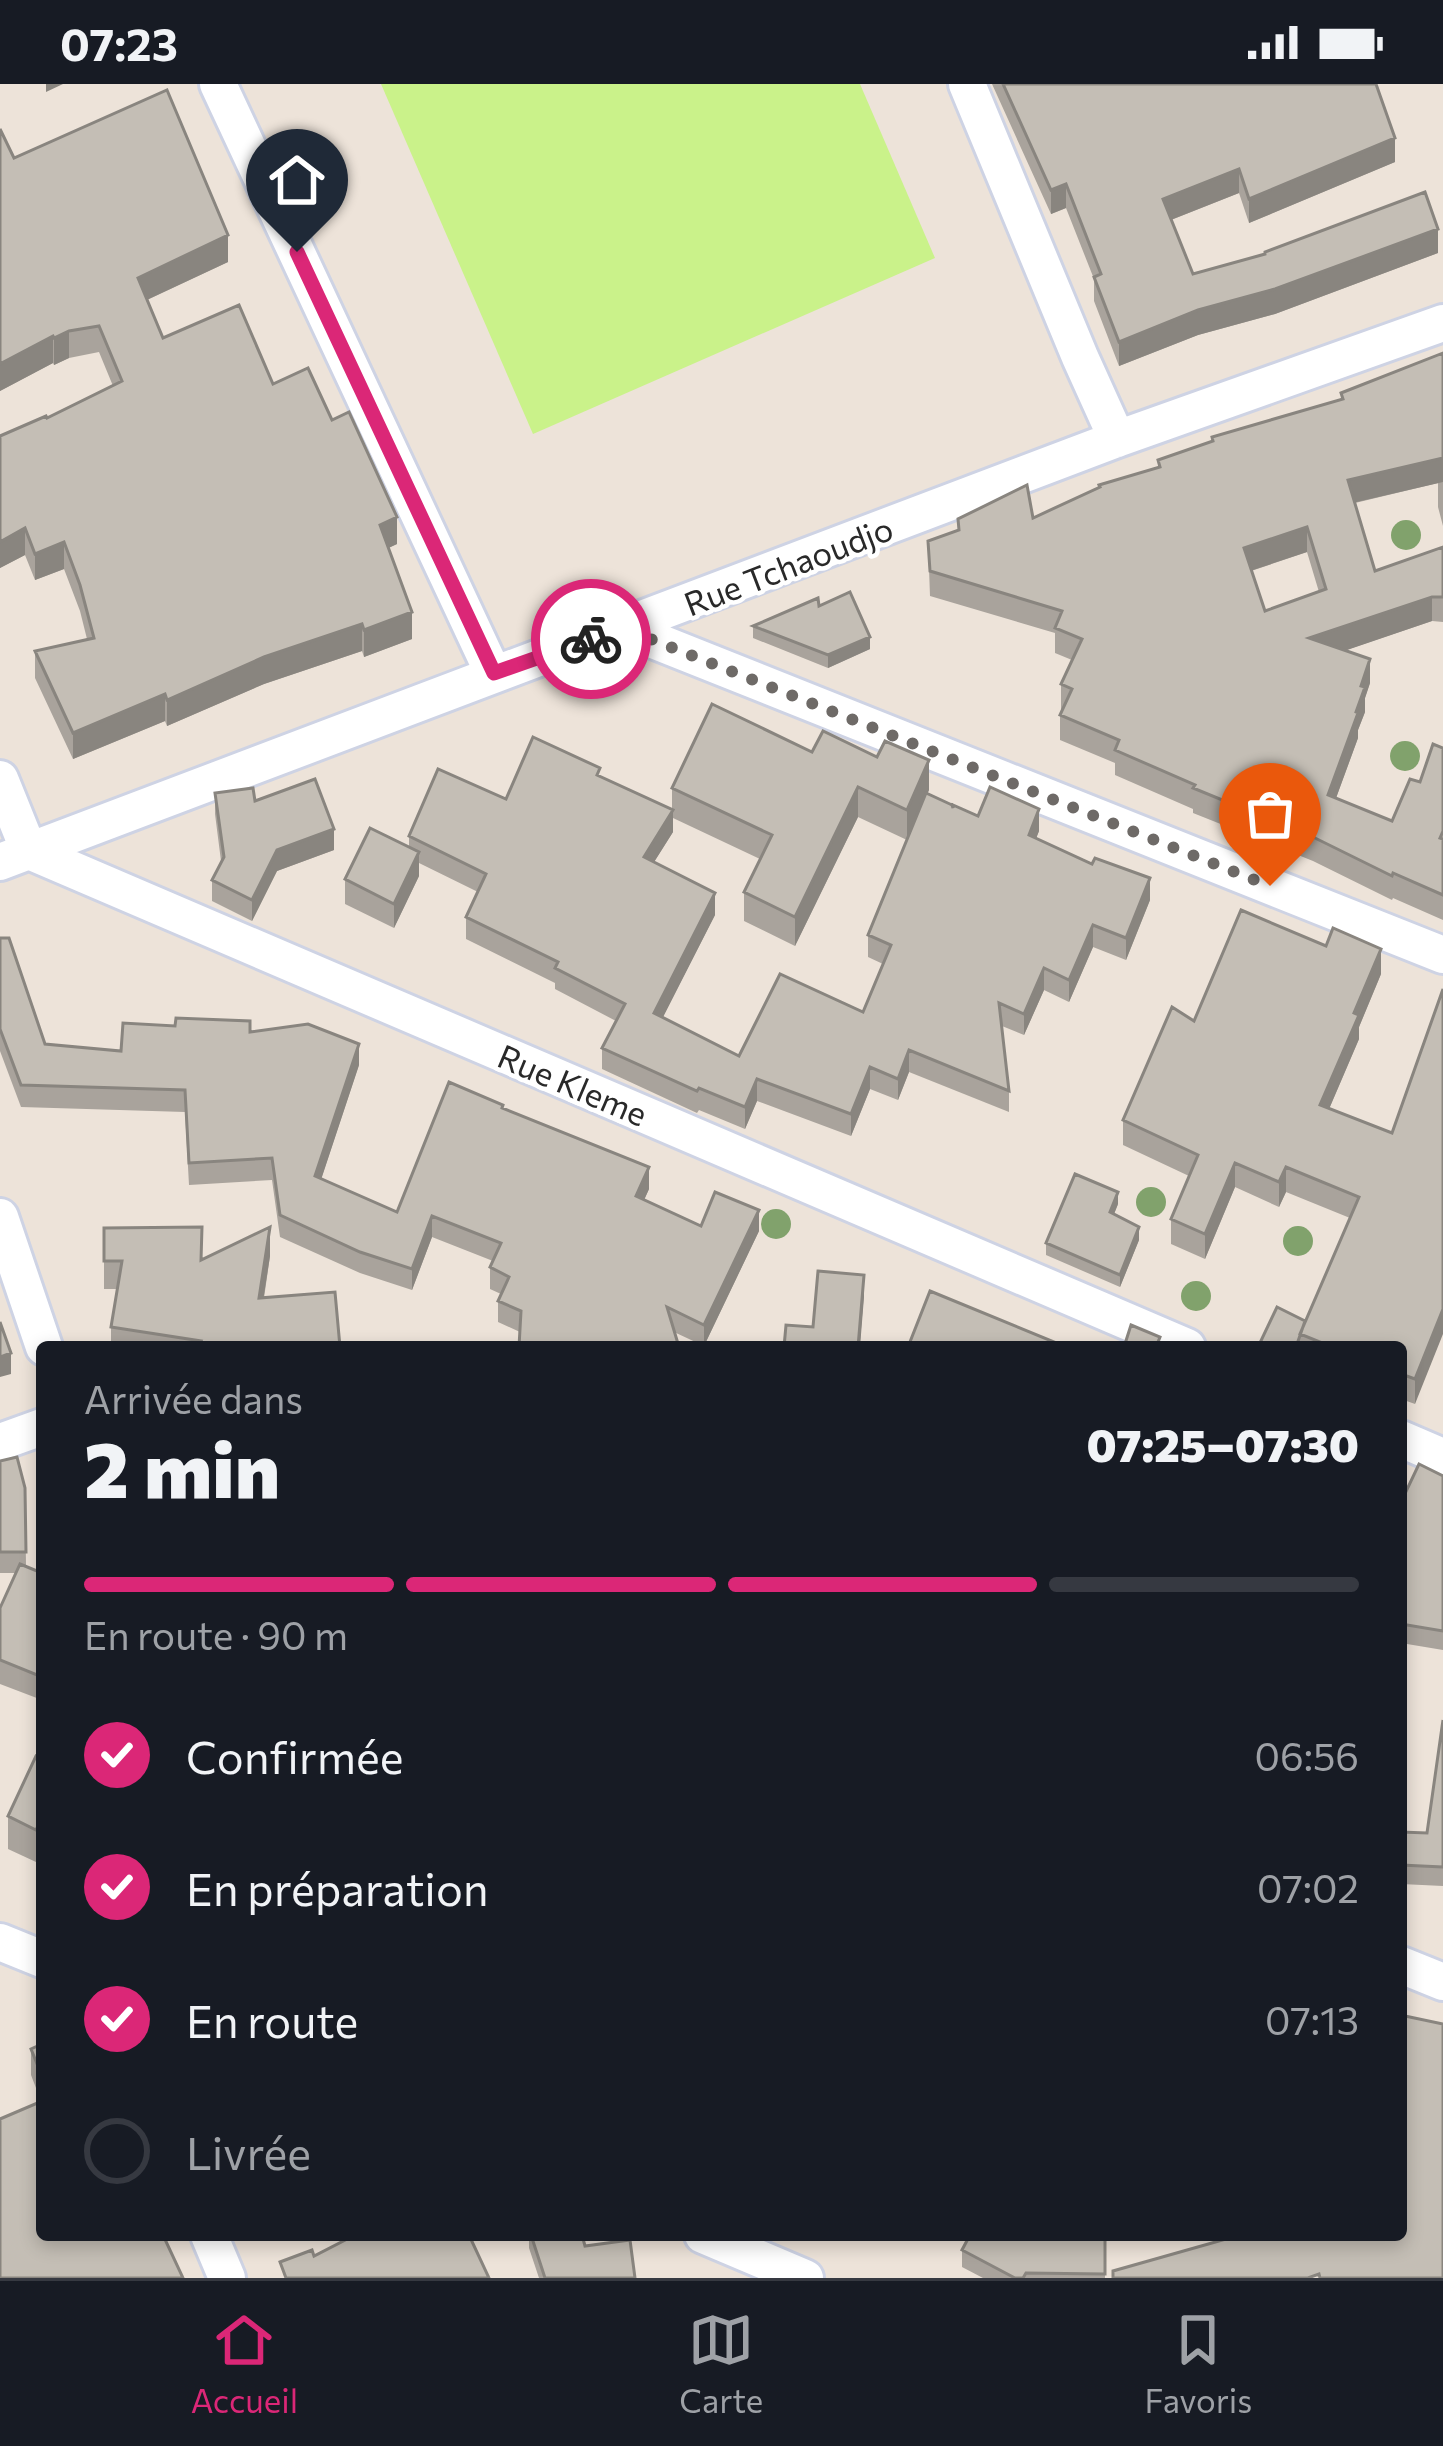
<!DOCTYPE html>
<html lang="fr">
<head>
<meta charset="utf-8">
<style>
  :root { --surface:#171b24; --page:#242831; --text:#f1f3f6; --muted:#9ea1a6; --line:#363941; --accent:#db2777 }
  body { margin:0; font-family:Commissioner,sans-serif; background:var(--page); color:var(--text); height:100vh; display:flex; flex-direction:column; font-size:45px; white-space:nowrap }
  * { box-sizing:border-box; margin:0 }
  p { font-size:39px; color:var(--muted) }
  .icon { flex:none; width:66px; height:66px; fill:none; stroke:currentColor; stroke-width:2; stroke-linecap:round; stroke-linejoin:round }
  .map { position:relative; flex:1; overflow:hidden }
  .details { position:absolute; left:36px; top:1257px; width:1371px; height:900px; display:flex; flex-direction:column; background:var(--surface); border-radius:12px; box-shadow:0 6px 18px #0003 }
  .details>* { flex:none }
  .pin { position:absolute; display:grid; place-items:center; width:102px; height:102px; color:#fff; margin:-123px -51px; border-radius:50% 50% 50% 0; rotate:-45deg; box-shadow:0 0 12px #0007 }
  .pin .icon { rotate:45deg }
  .courier { position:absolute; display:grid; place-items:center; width:120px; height:120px; margin:-60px; border:9px solid #db2777; border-radius:50%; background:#fff; color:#222; box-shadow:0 3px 15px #0007 }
  .head em { font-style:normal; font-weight:800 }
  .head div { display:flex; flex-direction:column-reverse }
  .head { display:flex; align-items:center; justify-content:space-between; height:204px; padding:0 48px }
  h1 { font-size:78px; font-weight:800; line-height:90px }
  .bar { display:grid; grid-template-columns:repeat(4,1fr); gap:18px 12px; align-content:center; height:144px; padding:0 48px }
  .bar i { height:15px; border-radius:9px; background:var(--line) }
  .bar .selected { background:var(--accent) }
  .bar p { grid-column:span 4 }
  ol { padding:0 48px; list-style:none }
  li { display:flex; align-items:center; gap:36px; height:132px }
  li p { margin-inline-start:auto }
  li .icon { padding:12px; border-radius:50%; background:var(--accent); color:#fff; stroke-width:4 }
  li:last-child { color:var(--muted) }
  li i { width:66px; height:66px; border:6px solid var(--line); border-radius:50% }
  .status { display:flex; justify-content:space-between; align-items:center; height:84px; padding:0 60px; background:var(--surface); direction:ltr }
  .status svg { height:33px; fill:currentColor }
  .dock { display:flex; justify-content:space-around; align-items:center; height:168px; border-top:3px solid var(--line); background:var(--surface); font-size:33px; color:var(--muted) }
  .dock a { display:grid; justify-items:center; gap:6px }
  .dock .selected { color:var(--accent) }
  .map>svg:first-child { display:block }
  .pitch { fill:#caf28a }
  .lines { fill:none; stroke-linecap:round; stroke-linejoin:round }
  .street-casing { stroke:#ced3e4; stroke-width:42 }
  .street { stroke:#fff; stroke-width:36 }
  .tree { fill:#81a26c }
  .wall { fill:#a9a39c; fill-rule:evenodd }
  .shaded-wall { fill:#89857f }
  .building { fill:#c4beb5; stroke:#89857f; stroke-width:3; fill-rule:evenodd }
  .done { stroke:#6e6a67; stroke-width:12; stroke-dasharray:0 21.6 }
  .route { stroke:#db2777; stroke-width:15 }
  .labels { text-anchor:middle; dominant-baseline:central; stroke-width:9; stroke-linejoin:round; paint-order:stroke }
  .street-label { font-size:33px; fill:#292929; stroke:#fff }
</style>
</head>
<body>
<div class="status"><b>07:23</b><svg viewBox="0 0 49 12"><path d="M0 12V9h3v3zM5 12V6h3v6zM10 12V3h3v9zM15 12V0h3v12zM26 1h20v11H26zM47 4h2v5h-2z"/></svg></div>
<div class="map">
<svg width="1443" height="2194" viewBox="0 0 1443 2194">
  <rect width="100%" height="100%" fill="#ede3d9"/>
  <path class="pitch" d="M381,0h479l75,174 -402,176z"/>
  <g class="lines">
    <defs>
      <path id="street" d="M218,0l275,589
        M967,0l113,273 37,82
        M623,544l820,327
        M0,695l29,72 1158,496
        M0,778l1117,-423 326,-116
        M0,1133l44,130
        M1401,1355l42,18
        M0,1358l42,-15
        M0,1858l42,17
        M1401,1881l42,17
        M209,2151l18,43
        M703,2151l102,43"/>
    </defs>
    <use href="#street" class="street-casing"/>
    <use href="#street" class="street"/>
  </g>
  <g class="tree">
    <circle cx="1406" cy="451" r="15"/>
    <circle cx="1405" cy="672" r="15"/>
    <circle cx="1151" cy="1118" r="15"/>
    <circle cx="776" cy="1140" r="15"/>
    <circle cx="1298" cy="1157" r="15"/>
    <circle cx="1196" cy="1212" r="15"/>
  </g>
  <path class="wall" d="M992,0h384l19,78 -146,61 -10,-30 -68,27 22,54 245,-21 -163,61 -77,21 -79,31 -25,-65v-22l-28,-71 -15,6z
    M0,45l14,29 214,104 -81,38 16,38 110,46 59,36 65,124 -9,4 24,91 -48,18 -2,-6 -98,33 -97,42 -2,-5 -92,38 -38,-81v-27l52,-12 -7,-28 -16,-42 -29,11 -10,-25 -25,13v-132l47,-18 66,-32 -14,-34 -30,6 -15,7 -1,-2 -53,28z
    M1443,269v173l-5,-19v-24l-83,20 20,68 68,-24v75l-11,-1 -86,29 24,33 -5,15v14l-7,18v8l-22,60 56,23 51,-73v172l-50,-22 -1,2 -79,-39 -120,-48v-4l-78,-34v-12l-55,-23v-25l3,-5 -2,-1v-25l11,-24 -17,-7v-20l-125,-37 -2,-55 30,-11v-11l75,-1 125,-51v-7l54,-19v-4l129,-38v-6zM1307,468l12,40 -54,19 -14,-40z
    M819,522l51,43 -42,19 -75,-30v-12z
    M812,668l117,38 -2,4 51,22 61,15 -3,7 114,62 -24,60 -33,-13 -24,55 -25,-12 -20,45 -22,-9 7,65v21l-100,-40 -11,28 -28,-11 -19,47 -94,-35 -12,28 -46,-19 -2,3 -95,-44v-21l14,-27 -61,-32v-6l-89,-44v-22l12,-25 -59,-29v13l-25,52 -49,-24v-25l64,-32v-11l191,-59 72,32v-21zM858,733l49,23 -39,95v22l15,7 -20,48 -124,44 -77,-38 53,-103 -61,-53 19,-30v-14l87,41 -16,33v29l51,25z
    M215,709l40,8 79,49 -57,21 -25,50 -40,-20v-21l9,-19 -6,-47z
    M0,854l45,106 76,7 129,-19 109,33 -38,114 76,33 106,-104 146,81 -5,11 57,26 58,5 -55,115 -30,-14h-154l-22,-10v-21l3,-7 -11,-5v-22l3,-6 -61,-24 -20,53 -52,-17 -80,-36 -8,-57 -83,5 -4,-73 -164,-5 -21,-56z
    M1381,890l-22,53v12l-30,70 63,24 51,-144 -28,415 -14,-5v-52h-143l47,-26 45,-103 -64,-26 -7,15 -44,-20 -30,72 -34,-15v-25l18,-43 -66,-31v-25l71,-99z
    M1118,1120l-4,10 25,26 -19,47 -74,-32v-12z
    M104,1144l98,32 68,-4 -6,42 76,49h-229v-20l6,-38h-13z
    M0,1377l25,27 1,79 16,6v127l-42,-16v-76l16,-35h-16z
    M1443,1392v174l-42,-7v-141z
    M1443,1636v166l-42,-2v-52l26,1z
    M42,1675v99l-3,-1 -3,5 -28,-13v-33z
    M42,1960v191l-1,-134 -10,-26v-26z
    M529,2151h53l3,11 50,32h-96l-10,-30z
    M1105,2151v43h-122l-21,-11v-17z"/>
  <path class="shaded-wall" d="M46,0h17l-17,8z
    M1395,54v24l-146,61v-24z
    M1239,85v24l-76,30v-24z
    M1066,100v24l-15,6v-24z
    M1438,145v24l-163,61 -77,21 -79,31v-24l79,-32z
    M228,151v27l-90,42v-26z
    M69,247v27l-15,7v-27z
    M53,252v27l-53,28v-27z
    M1443,374v24l-95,22v-24z
    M397,433v27l-17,8v-27z
    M1307,443v25l-63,21v-25z
    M25,444v27l-25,13v-26z
    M64,458v27l-29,11v-26z
    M1432,513v24l-123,42v-25z
    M412,528v27l-48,18v-27z
    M362,540v27l-98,33 -97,42v-26l97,-43z
    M870,553v12l-42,19v-13z
    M1370,575v24l-5,15v14l-7,18v8l-30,82v-25l28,-83 5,-26z
    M165,610v27l-92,38v-26z
    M929,676v30l-22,50v-30z
    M858,703v30l-63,129v-29z
    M1039,725v22l-10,26v-22z
    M673,726v22l-29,46v-21z
    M334,745v21l-57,21 -25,50v-21l25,-50z
    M419,768v24l-25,52v-24z
    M1150,794v22l-24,60v-22z
    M715,809v22l-61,120v-22z
    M1093,841v22l-24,55v-22z
    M1381,865v25l-22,53v12l-39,91v-25l34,-92z
    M1044,884v22l-20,45v-21z
    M359,960v21l-44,133v-22z
    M909,966v22l-11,28v-21z
    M870,983v22l-19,47v-22z
    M757,995v22l-12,28v-22z
    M1235,1079v24l-30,72v-25z
    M649,1083v22l-13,29v-22z
    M1286,1083v25l-7,15v-25z
    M1118,1108v12l-8,20v-12z
    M759,1126v21l-55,115v-21z
    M432,1132v21l-20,53v-21z
    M270,1143v29l-11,71v-29z
    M1139,1143v13l-19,47v-12z
    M864,1191v22l-4,50h-2z
    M1443,1225v25l-28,70v-25z
    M11,1269v21l-11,3v-20z
    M39,1740v33l-3,5v-32z"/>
  <path class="building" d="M1003,0h373l19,54 -146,61 -10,-30 -76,30 30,75 72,-20v-2l160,-60 13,37 -163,60 -77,21 -79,32 -25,-65 7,-3 -35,-90 -15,6z
    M167,6l61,145 -90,43 25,60 76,-33 34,79 35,-16 24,52 17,-8 48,105 -17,8 32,87 -48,18 -2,-6 -98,33 -97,43 -2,-6 -92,39 -38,-82 59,-13 -14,-53 -16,-43 -29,12 -10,-26 -25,14v-106l46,-20 1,2 75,-37 -23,-55 -30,5 -15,7 -1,-2 -53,28v-235l14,29z
    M1443,269v105l-95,22 27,91 68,-24v50h-11l-123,41 61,21 -9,27 4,1 -9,25 2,1 -30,82 64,26 18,-42 10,3 13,-38 10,4v83l-3,7 3,1v56l-50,-22 -1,3 -79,-39 -120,-49 2,-3 -80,-35 4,-10 -59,-25 12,-26 -11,-5 21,-45 -27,-11 7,-17 -132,-40 -2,-30 31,-11 -1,-11 69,-34 6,33 67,-31 -1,-2 61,-18 -2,-7 55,-19 -1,-4 131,-38 -2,-6zM1307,443l19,62 -61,22 -21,-63z
    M850,508l20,45 -42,18 -75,-29 65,-28 1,8z
    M712,620l100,48 11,-21 54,26 8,-16 44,19 -22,50 -49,-23 -63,130 -51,-25 28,-57 -100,-47z
    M533,653l67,31 -3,7 76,35 -29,47 71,36 -61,120 85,43 41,-82 83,38 28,-67 -23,-10 58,-142 26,12 1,3v-3l25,11 12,-29 49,22 -10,26 63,29 3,-6 55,20 -24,60 -33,-13 -24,55 -25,-12 -20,46 -25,-11 10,88 -100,-41 -11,29 -28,-12 -19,47 -94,-35 -12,28 -46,-19 -2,3 -95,-43 23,-44 -70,-36 3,-6 -92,-45 20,-43 -77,-38 29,-67 68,30z
    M315,695l19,50 -57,21 -25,50 -40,-20 12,-23 -9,-64 38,-5 2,13z
    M370,744l49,24 -25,52 -49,-25z
    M1241,826l85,36 7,-18 48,21 -27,64 5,2 -39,90 72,28 51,-144v320l-28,70 -14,-5v-27h-69l-32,-13 59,-137 -73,-30 -7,15 -44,-19 -30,71 -34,-15 27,-64 -75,-35 49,-113 22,14z
    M0,854h9l36,106 76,7 2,-28 52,3 1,-8 74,3v11l58,-8 51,20 -44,132 82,36 52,-130 54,23 -1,3 147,59 -13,29 65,30 14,-34 44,18 -55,115 -37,-18 12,40h-160l2,-36 -23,-10 11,-24 -19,-10 11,-24 -69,-27 -20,53 -52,-17 -80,-37 -8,-57 -83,5 -4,-73 -164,-5 -21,-56z
    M1075,1090l43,18 -8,20 29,15 -19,48 -74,-32z
    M202,1143l-1,33 69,-33 -11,71 76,-6 5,55h-142l3,-6 -90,-14 11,-66h-18v-33z
    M818,1187l46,4 -6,72h-74l2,-22 27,2z
    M930,1207l129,53v3h-151z
    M1277,1223l28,14 -9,26h-38z
    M0,1238l11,31 -11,4z
    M1131,1241l29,12 -4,10h-32z
    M17,1373l8,31 1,64h-26v-91z
    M1419,1380l24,12v155l-42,-7v-122z
    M20,1480l22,9v104l-42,-17v-52z
    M1443,1636v147l-42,-2v-33l26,1z
    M36,1672l6,3v66l-3,-1 -3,6 -28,-14z
    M1405,1932l38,8v254h-123l-1,-4 -11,4h-195v-7l127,-36h22l1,2 30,-2h108v-198z
    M42,1960v32l-11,-27z
    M42,2017v134h121l20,43h-183v-159z
    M355,2151h114l20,43h-203l-6,-16 32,-12 2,6z
    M531,2151h51l3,11 45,-6 5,38h-90z
    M970,2151h135v39l-79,-1 -3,5h-8l-53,-28z"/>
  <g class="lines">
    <path class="done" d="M591,555l32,-11 647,258"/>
    <path class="route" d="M297,168l197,421 97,-34"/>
  </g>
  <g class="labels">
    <g class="street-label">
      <text transform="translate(788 481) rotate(-21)">Rue Tchaoudjo</text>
      <text transform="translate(573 1000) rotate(23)">Rue Kleme</text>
    </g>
  </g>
</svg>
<div class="pin" style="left:1270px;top:802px;background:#ea580c"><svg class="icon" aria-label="bag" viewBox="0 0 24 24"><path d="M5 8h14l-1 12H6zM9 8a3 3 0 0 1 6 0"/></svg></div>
<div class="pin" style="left:297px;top:168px;background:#1f2937"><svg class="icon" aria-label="home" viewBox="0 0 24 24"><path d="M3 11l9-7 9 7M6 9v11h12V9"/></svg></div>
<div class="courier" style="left:591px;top:555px"><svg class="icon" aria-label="bike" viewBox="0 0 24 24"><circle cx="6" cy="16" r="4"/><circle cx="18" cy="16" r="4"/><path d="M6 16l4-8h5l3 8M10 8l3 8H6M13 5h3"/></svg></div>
<section class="details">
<div class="head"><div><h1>2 min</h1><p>Arrivée dans</p></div><em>07:25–07:30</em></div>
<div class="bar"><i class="selected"></i><i class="selected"></i><i class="selected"></i><i></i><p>En route · 90 m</p></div>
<ol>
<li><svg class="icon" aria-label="check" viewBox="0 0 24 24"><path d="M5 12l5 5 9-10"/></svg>Confirmée<p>06:56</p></li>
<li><svg class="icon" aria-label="check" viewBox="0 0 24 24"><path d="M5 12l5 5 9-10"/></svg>En préparation<p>07:02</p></li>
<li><svg class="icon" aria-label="check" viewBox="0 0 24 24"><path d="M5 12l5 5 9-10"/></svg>En route<p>07:13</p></li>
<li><i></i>Livrée</li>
</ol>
</section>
</div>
<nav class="dock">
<a class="selected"><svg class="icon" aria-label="home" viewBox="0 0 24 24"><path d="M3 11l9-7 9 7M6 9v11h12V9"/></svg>Accueil</a>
<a><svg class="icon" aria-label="map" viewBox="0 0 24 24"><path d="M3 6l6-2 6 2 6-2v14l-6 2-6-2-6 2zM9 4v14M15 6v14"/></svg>Carte</a>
<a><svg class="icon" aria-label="saved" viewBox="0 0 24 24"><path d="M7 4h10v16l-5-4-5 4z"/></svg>Favoris</a>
</nav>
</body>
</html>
